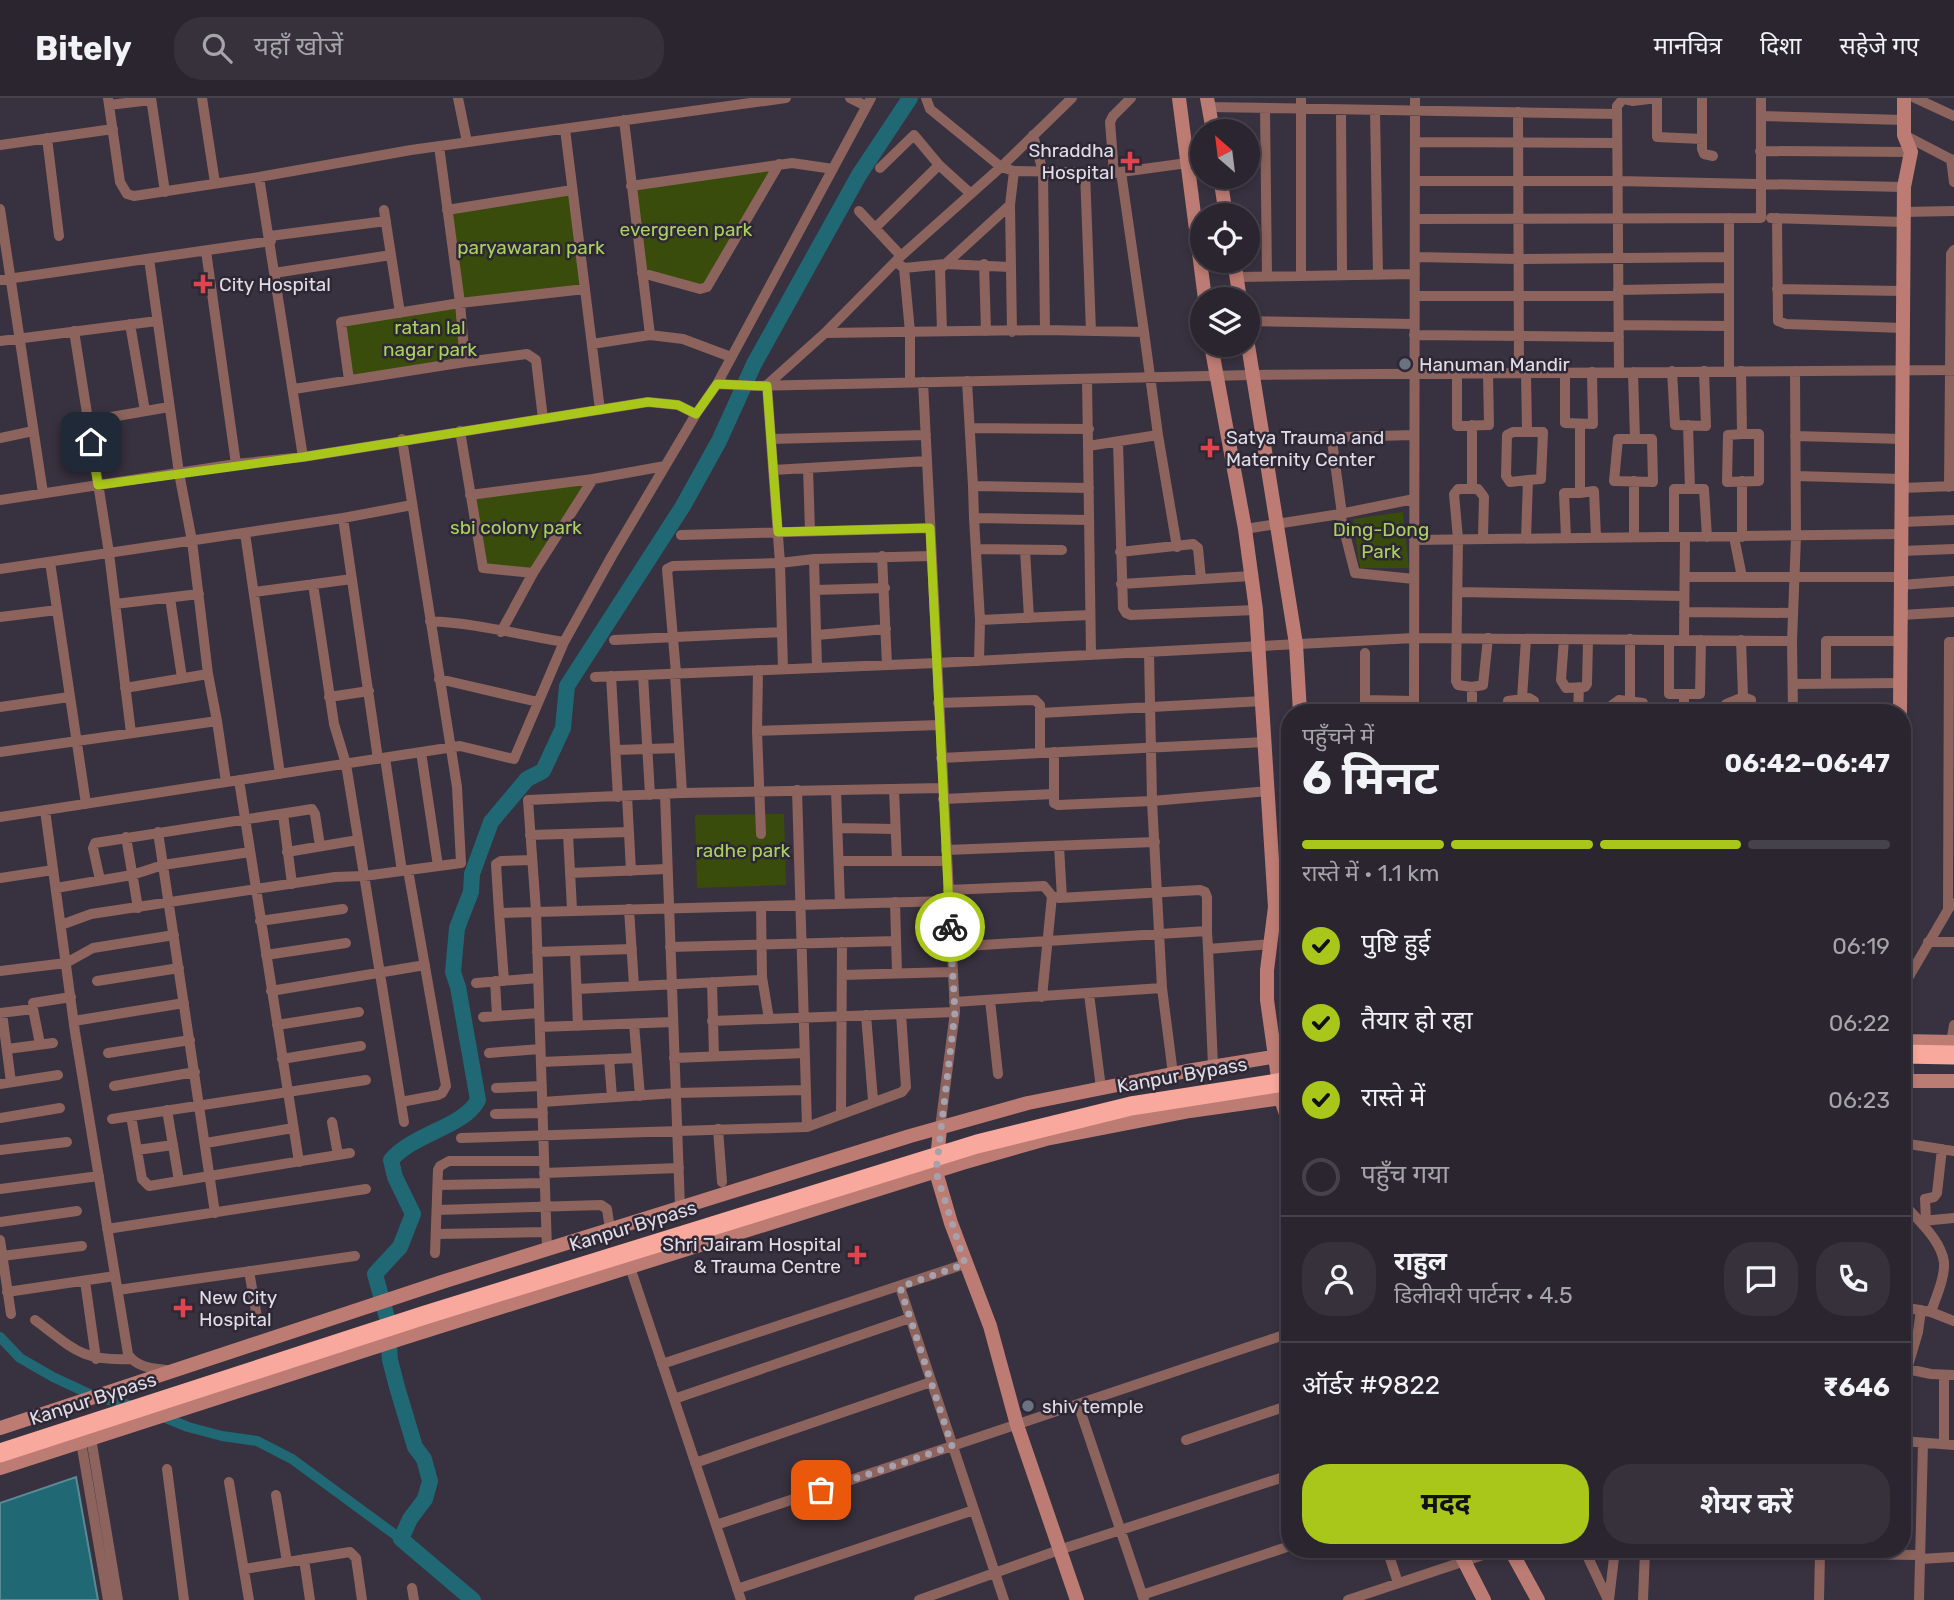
<!DOCTYPE html>
<html lang="hi">
<head>
<meta charset="utf-8">
<style>
  :root { --surface:#2a252f; --page:#36313b; --text:#f1f3f6; --muted:#a5a5aa; --line:#46424b; --accent:#a9c71b }
  body { margin:0; font-family:Rubik,"Noto Sans Devanagari",sans-serif; background:var(--page); color:var(--text); height:100vh; display:flex; flex-direction:column; font-size:26px; white-space:nowrap }
  * { box-sizing:border-box; margin:0 }
  p { font-size:23px; color:var(--muted) }
  .icon { flex:none; width:38px; height:38px; fill:none; stroke:currentColor; stroke-width:2; stroke-linecap:round; stroke-linejoin:round }
  .map { position:relative; flex:1; overflow:hidden }
  .sheet { position:absolute; left:1281px; top:606px; width:630px; height:854px; display:flex; flex-direction:column; background:var(--surface); border-radius:28px; box-shadow:0 4px 10px #0003,0 0 0 2px var(--line) }
  .sheet>* { flex:none }
  .needle { width:46px; rotate:332deg }
  .tools { position:absolute; left:1190px; top:21px; display:grid; gap:14px }
  .tools a { display:grid; place-items:center; width:70px; height:70px; border-radius:50%; background:var(--surface); box-shadow:0 4px 10px #0003,0 0 0 2px var(--line); font-size:35px }
  .pin { position:absolute; display:grid; place-items:center; width:60px; height:60px; color:#fff; margin:-30px; border-radius:14px; box-shadow:0 4px 10px #0006 }
  .courier { position:absolute; display:grid; place-items:center; width:70px; height:70px; margin:-35px; border:5px solid #a9c71b; border-radius:50%; background:#fff; color:#222; box-shadow:0 2px 9px #0007 }
  .head em { font-style:normal; font-weight:700 }
  .head div { display:flex; flex-direction:column-reverse }
  .head { display:flex; align-items:center; justify-content:space-between; height:119px; padding:0 21px }
  h1 { font-size:46px; font-weight:700; line-height:52px }
  .bar { display:grid; grid-template-columns:repeat(4,1fr); gap:10px 7px; align-content:center; height:84px; padding:0 21px }
  .bar i { height:9px; border-radius:5px; background:var(--line) }
  .bar .selected { background:var(--accent) }
  .bar p { grid-column:span 4 }
  .line { display:flex; align-items:center; gap:18px; padding:0 21px; border-top:2px solid var(--line) }
  .line div { flex:1 }
  .round { display:grid; place-items:center; flex:none; width:74px; height:74px; border-radius:28px; background:var(--page) }
  ol { padding:0 21px; list-style:none }
  li { display:flex; align-items:center; gap:21px; height:77px }
  li p { margin-inline-start:auto }
  li .icon { padding:7px; border-radius:50%; background:var(--accent); color:#111; stroke-width:4 }
  li:last-child { color:var(--muted) }
  li i { width:38px; height:38px; border:4px solid var(--line); border-radius:50% }
  .action { display:flex; gap:14px; margin-top:auto; padding:14px 21px }
  .action a { flex:1; height:80px; border-radius:28px; background:var(--accent); color:#111; font-size:28px; font-weight:700; line-height:80px; text-align:center }
  .action a+a { background:var(--page); color:var(--text) }
  header { display:flex; align-items:center; gap:42px; box-sizing:border-box; height:98px; padding:0 35px; background:var(--surface); border-bottom:2px solid var(--line) }
  header strong { font-size:33px }
  nav { display:flex; gap:38px; margin-inline-start:auto; font-size:24px }
  .search { width:490px; height:63px; background:var(--page); display:flex; align-items:center; gap:18px; box-sizing:border-box; padding:0 24px; border-radius:28px; color:var(--muted); font-size:26px }
  .map>svg:first-child { display:block }
  .green { fill:#394c0b }
  .water { fill:#1f6874; stroke:#598b96; stroke-width:2 }
  .lines { fill:none; stroke-linecap:round; stroke-linejoin:round }
  .canal { stroke:#1f6874; stroke-width:10 }
  .river { stroke:#1f6874; stroke-width:16 }
  .street { stroke:#8c635d; stroke-width:10 }
  .secondary { stroke:#bd7c73; stroke-width:14 }
  .highway-bridge { stroke:#f8a89c; stroke-width:19 }
  .done { stroke:#a6a1ac; stroke-width:7; stroke-dasharray:0 12.6 }
  .route { stroke:#a9c71b; stroke-width:9 }
  .health-dot { fill:#e0444e; stroke:#2e2735; stroke-width:2.5 }
  .worship-dot { fill:#6b7280; stroke:#2e2735; stroke-width:2.5 }
  .labels { text-anchor:middle; dominant-baseline:central; stroke-width:5; stroke-linejoin:round; paint-order:stroke }
  .poi-label { font-size:19px; fill:#e1dde6; stroke:#2e2735; text-anchor:start }
  .park-label { font-size:19px; fill:#abd15d; stroke:#2e2735 }
  .street-label { font-size:19px; fill:#e1dde6; stroke:#2e2735 }
</style>
</head>
<body>
<header>
<strong>Bitely</strong>
<div class="search"><svg class="icon" aria-label="search" viewBox="0 0 24 24"><circle cx="10" cy="10" r="6"/><path d="M15 15l6 6"/></svg>यहाँ खोजें</div>
<nav><a>मानचित्र</a><a>दिशा</a><a>सहेजे गए</a></nav>
</header>
<div class="map">
<svg width="1954" height="1502" viewBox="0 0 1954 1502">
  <rect width="100%" height="100%" fill="#38313f"/>
  <path class="green" d="M780,68l-68,120 -70,-13 -10,-87z
    M574,93l12,99 -125,14 -10,-95z
    M460,205l5,59 -116,18 -8,-58z
    M589,380l-56,97 -50,-5 -13,-75z
    M1403,414l6,56h-49l-7,-49z
    M784,716l2,71 -89,3 -2,-73z"/>
  <path class="water" d="M76,1379l22,123h-98v-97z"/>
  <g class="lines">
    <path class="canal" d="M0,1239l20,21 33,19 43,20 38,9
      M161,1318l27,11 34,9 35,5 35,18 109,80"/>
    <path class="river" d="M473,1502l-72,-61 9,-20 15,-20 5,-18 -6,-22 -9,-12 -18,-60 -7,-27 -3,-42 -12,-44 25,-27 13,-33 -18,-37 -4,-17c23,-27 73,-33 87,-60l-20,-113 -5,-15 4,-44 14,-36 1,-18 19,-52 36,-43 16,-8 20,-43 4,-42 116,-180 36,-65 35,-77 105,-189 51,-77"/>
    <path class="street" d="M108,0l12,84 7,12 7,2 125,-19 152,-27 375,-52
      M151,0l14,94
      M202,0l13,85
      M458,0l9,44
      M850,0l16,8
      M926,0l4,11 71,58 13,4 100,2 88,-12
      M1301,0v178
      M1657,0v39l45,2
      M1702,0v51l2,5 9,2
      M1915,0l39,18
      M1624,1l9,2 24,-3
      M109,7l42,-5
      M1209,9l408,7
      M1265,11l2,167
      M1341,12l1,165
      M1375,13l3,164
      M1518,14l1,261
      M1761,18l143,4
      M624,22l26,215
      M565,31l35,281
      M1033,37l10,37 2,158
      M1904,37l50,26
      M47,40l12,98
      M1415,44l202,1
      M0,47l113,-16
      M439,48l21,157 5,59
      M1760,53l151,1
      M1951,61l3,23
      M880,70l34,-33 25,30 32,29
      M1085,74l6,159
      M1114,75l-4,-51 3,-6 18,-18
      M259,79l44,280
      M1415,83h203l286,6
      M631,88l161,-23 41,6
      M0,111l43,284
      M384,112l16,103
      M447,112l125,-20
      M859,113l42,45
      M1903,114l51,-1
      M1771,120l132,4
      M1777,120l1,103 8,3 117,4
      M1415,121l346,-1v-120
      M875,130l64,-63
      M270,138l116,-15
      M206,153l30,213
      M1415,159l104,2 210,-2
      M896,164l8,6 41,-4 65,3
      M984,166l2,67
      M904,170l6,64v50
      M274,175l117,-18
      M642,175l58,16 7,-2 72,-123
      M1236,179l179,-3
      M0,182l271,-39
      M1777,191l126,2
      M1618,192l111,-2
      M1415,198h203
      M1248,223l166,3
      M130,226l15,87
      M1619,227l110,1
      M74,233l35,222 22,180
      M942,233l-2,-62 70,-64
      M1012,234l-2,-127 4,-34
      M825,235l220,-3 99,2 -23,-160
      M1414,237l205,2
      M0,243l157,-20
      M592,246l58,-9 33,4 48,18
      M1672,273l3,54 31,1 -2,-55
      M1729,273v-153
      M1741,273l1,63h17v47l-32,1 1,-47 14,-1
      M1565,274v51l28,1 -1,-52
      M1619,274l-2,-266 7,-8
      M1633,274l2,67h17l1,43 -39,-1 4,-42h17
      M1457,275v53l32,-1 -1,-52
      M1526,275l1,59h16l-2,47 -13,1 -2,58
      M1087,281l1,67 70,-11 -14,-103
      M349,282l-8,-58 119,-19 125,-14
      M967,283l6,105 116,2
      M923,284l32,630 -15,116
      M717,286l39,2 496,-11 702,-5
      M294,291l171,-27 62,-8 9,6 7,59
      M88,323l81,-14
      M1580,326v69l14,-2 2,46
      M1688,327l2,64
      M971,330l118,1
      M460,333l23,137 50,5 60,-94
      M1527,334h-14l-6,3 -1,41 4,6 18,-2
      M1158,337l19,112
      M1795,338l108,3
      M0,340l33,-7
      M771,341l155,-4
      M1118,344l5,166 3,5 5,2 125,-5
      M1088,348l3,209
      M808,370l2,63
      M773,372l154,-9
      M1796,378l106,3
      M1634,383v56
      M1742,383v56
      M973,388l1,32 115,2
      M1949,389l2,-233 3,-4
      M1902,390l52,-2
      M1472,391v-64
      M470,397l123,-16 72,-13
      M0,402l236,-36 67,-7 345,-55 30,3 18,9
      M1340,416l15,59 59,6
      M1342,416l-10,-73 6,-4 76,-2
      M343,420l35,241
      M974,420l6,102 110,-5
      M1902,424l52,-2
      M1245,431l95,-15 74,-15
      M245,435l35,241
      M681,437l249,-7
      M1483,439l1,-40 -6,-8h-20l-4,5 4,45 -2,142 2,4 14,2 11,-2 5,-47
      M1566,439l-2,-44h16
      M1674,439v-48h30l3,48
      M1734,439l8,40
      M1414,442l487,-6
      M976,451l86,1
      M1025,452l4,68
      M1901,453l53,-2
      M1120,454l73,-8 5,4 3,31
      M882,458l5,109
      M814,461l3,109
      M50,464l36,242
      M0,471l343,-51 69,-13
      M1685,479h216
      M313,486l21,140 12,40 58,358
      M1121,486l130,-8
      M1901,487l53,-4
      M815,492l70,-2
      M254,494l98,-13
      M1458,494l226,4
      M170,500l12,80
      M115,506l84,-10
      M1684,514l109,1
      M1901,517l53,-3
      M0,519l57,-7
      M430,523c45,2 90,14 134,21
      M501,534l32,-59
      M817,537l69,-6
      M1564,541l-3,41 5,8 19,-1 2,-3 1,-44
      M1630,541v63
      M614,542l168,-8
      M1669,542v54h31l1,-54
      M1684,542l1,-103
      M1741,542l2,57
      M1365,555v59
      M979,563l1,-41
      M783,571l-3,-106 34,-4 117,-3
      M676,575l-9,-104 6,-3 107,-3 -13,-178 58,-52 76,-77 100,-89 71,-69
      M675,576l7,119 260,-5
      M643,577l7,120
      M611,578l7,121
      M595,579l341,-14 478,-25 378,3
      M439,581l99,23
      M1793,586l107,-1
      M1826,586v-43h74
      M1472,589v25
      M125,590l83,-14
      M329,599l40,-6
      M1743,599l8,3v12
      M1522,600l4,-59
      M1365,602l49,1
      M938,605l97,-3 5,5v48
      M0,609l69,-10
      M1414,614l1,-614
      M1507,614l1,-11 21,-3 5,3 1,11
      M1578,614l1,-24
      M1612,614v-7l7,-5 24,3 1,9
      M1684,614v-18
      M1726,614v-8l17,-7
      M1793,614l-1,-71 4,-104 -1,-166
      M1040,615l223,-12
      M217,623l9,61
      M757,633l1,-61
      M616,652l63,-2
      M0,654l217,-31 -9,-47 -16,-133 -13,-68 -30,-214
      M421,654l17,114
      M385,660l17,113
      M941,660l325,-16
      M239,682l60,382
      M894,691l3,72
      M836,692l4,114
      M665,696l15,413
      M1054,696v-42
      M627,698l4,75
      M943,701l111,-5v9l4,2 94,-4 -3,-149
      M45,712l30,222 53,322c9,15 28,14 44,17
      M283,716l9,70
      M0,719l460,-71 54,13 50,-117 49,-88 83,-140 21,-30 154,-286
      M838,730l57,1
      M158,734l57,381
      M568,736l4,75
      M761,736l-4,-103 183,-6
      M530,737l99,-3
      M126,739l12,71
      M1059,748l3,52
      M946,752l209,-8
      M287,754l71,-12
      M839,763h107
      M570,775l97,-4
      M0,780l53,-8
      M100,782l-7,-32 2,-5 217,-34 3,5 5,32
      M56,790l76,-13 31,-10 87,-13
      M948,792l96,-4 8,10 7,2 141,-8 5,2 2,5v34
      M895,804l2,71
      M761,808l1,71 7,42
      M629,811l5,77
      M1948,811l1,-267h5
      M499,815l-3,-49 5,-3 31,-1
      M260,823l83,-12
      M61,827l30,-11 244,-37 29,-1 97,-13 -4,-76 -55,-348
      M1928,844h26
      M670,849l226,-6
      M951,849l256,-16 1,18 64,-5
      M1208,851l5,117
      M575,853l3,75
      M537,854l95,-3
      M266,857l80,-12
      M0,873l66,-8 27,-15 81,-13
      M842,877l110,-3
      M97,883l82,-13
      M495,883l2,35
      M504,883l-5,-68 450,-12
      M712,884l2,74
      M476,885l62,-5
      M1904,887l48,-82
      M577,891l182,-9 3,-3
      M271,893l154,-26
      M1089,896l12,94
      M1042,899l10,-101
      M990,902l8,74
      M954,904l208,-14
      M33,905l38,-6
      M0,915l33,-4 7,35
      M2,915l9,69
      M866,917l7,85
      M483,919l56,-4
      M74,923l110,-18
      M712,923l243,-9
      M634,926l6,72
      M277,927l82,-13
      M540,929l133,-5
      M1951,944l3,-17
      M7,951l46,-6
      M108,955l82,-13
      M489,955l51,-4
      M674,960l131,-5
      M282,961l79,-13
      M609,961l3,38
      M541,964l96,-4
      M1173,976l-11,-86 -10,-187 117,-10
      M0,986l58,-9
      M114,988l81,-14
      M496,990l46,-2
      M401,1004l37,-7 4,-2 4,-7 -38,-216
      M542,1004l134,-9 130,-3
      M167,1012l12,71
      M495,1016l48,-1
      M841,1016l1,-172
      M131,1018l11,63 7,7 201,-33
      M0,1020l60,-10
      M112,1021l254,-39
      M332,1024l6,33
      M1902,1025l5,-42
      M807,1029l95,-35 4,-5 -5,-73
      M718,1031l4,53
      M461,1040l346,-11 -10,-337
      M206,1045l87,-15
      M1902,1045l52,8
      M0,1052l67,-8
      M137,1052l36,-5
      M544,1075l135,-5
      M438,1087l107,-2
      M0,1091l99,-13
      M1902,1104c14,17 39,37 42,60 1,16 -8,35 -13,50
      M437,1112l164,-5 6,4 3,20
      M1926,1122l-1,-21 9,-2 3,-4 5,-44
      M1922,1123l32,-3
      M0,1124l77,-11
      M107,1131l259,-40
      M436,1136l110,-2
      M0,1142l11,74
      M547,1151l-11,-338 -8,-111 154,-7
      M435,1155l3,-83 2,-4 9,-5h95
      M2,1158l80,-10
      M630,1169l111,333
      M249,1173l9,52
      M85,1183l11,78
      M900,1189l104,313
      M118,1192l237,-34
      M7,1194l108,-16
      M1902,1209l29,5 23,9
      M35,1222c38,28 45,41 95,39
      M662,1266l303,-100
      M1902,1270l29,6 23,1
      M1907,1271l11,-37 3,-22
      M674,1301l236,-81
      M1078,1306l66,196
      M91,1340l27,162
      M1186,1342l104,-35
      M1902,1343l52,4
      M81,1344l27,158
      M1944,1346v-69
      M695,1365l236,-81
      M167,1371l17,131
      M229,1384l20,118
      M276,1397l11,67
      M716,1427l574,-192
      M1387,1451l11,34
      M1584,1451l24,51
      M1615,1453l305,4
      M304,1461l6,41
      M1920,1461l34,-2
      M244,1471l106,-17 6,6 6,42
      M412,1490l2,12
      M737,1491l237,-79
      M1142,1497l148,-49
      M919,1502l140,-50 231,-75
      M1348,1502l153,-51
      M1609,1502l6,-51
      M1643,1502l2,-49
      M1819,1502l1,-47
      M1919,1502l4,-157"/>
    <path class="secondary" d="M1179,0l26,201
      M1207,0l6,33
      M1220,79l6,38
      M1234,163l6,38
      M1211,247l34,184 11,81 19,297 -8,63v30l14,99 9,27
      M1248,247l48,299 4,68
      M1900,614l4,-525 7,-35 -7,-17v-37
      M1902,856l5,127
      M1902,943l52,1
      M1902,983h52
      M940,1030l-4,44 15,51 39,103 27,99 60,175
      M0,1330l445,-147 465,-145 118,-33 159,-32 103,-17
      M0,1370l403,-130 559,-175 84,-24 144,-28 100,-14
      M1458,1451l26,51
      M1510,1451l28,51"/>
    <path class="highway-bridge" d="M1902,956l52,1
      M0,1355l425,-138 552,-171 154,-38 159,-25"/>
  </g>
  <g class="lines">
    <path class="done" d="M821,1392l131,-44 -52,-159 65,-23 -29,-92 19,-160 -5,-85"/>
    <path class="route" d="M91,344l7,43 205,-28 345,-55 30,3 18,9 21,-30 50,2 11,146 152,-4 20,399"/>
  </g>
  <g class="health-dot">
    <path d="M1126.5 52.5h7v7h7v7h-7v7h-7v-7h-7v-7h7z"/>
    <path d="M199.5 175.5h7v7h7v7h-7v7h-7v-7h-7v-7h7z"/>
    <path d="M1206.5 339.5h7v7h7v7h-7v7h-7v-7h-7v-7h7z"/>
    <path d="M853.5 1146.5h7v7h7v7h-7v7h-7v-7h-7v-7h7z"/>
    <path d="M179.5 1199.5h7v7h7v7h-7v7h-7v-7h-7v-7h7z"/>
  </g>
  <g class="worship-dot">
    <circle cx="1405" cy="266" r="7"/>
    <circle cx="1028" cy="1308" r="7"/>
  </g>
  <g class="labels">
    <g class="poi-label">
      <text x="1114" y="52" text-anchor="end">Shraddha<tspan x="1114" dy="22">Hospital</tspan></text>
      <text x="219" y="186">City Hospital</text>
      <text x="1419" y="266">Hanuman Mandir</text>
      <text x="1226" y="339">Satya Trauma and<tspan x="1226" dy="22">Maternity Center</tspan></text>
      <text x="841" y="1146" text-anchor="end">Shri Jairam Hospital<tspan x="841" dy="22">&amp; Trauma Centre</tspan></text>
      <text x="199" y="1199">New City<tspan x="199" dy="22">Hospital</tspan></text>
      <text x="1042" y="1308">shiv temple</text>
    </g>
    <g class="park-label">
      <text x="686" y="131">evergreen park</text>
      <text x="531" y="149">paryawaran park</text>
      <text x="430" y="229">ratan lal<tspan x="430" dy="22">nagar park</tspan></text>
      <text x="516" y="429">sbi colony park</text>
      <text x="1381" y="431">Ding-Dong<tspan x="1381" dy="22">Park</tspan></text>
      <text x="743" y="752">radhe park</text>
    </g>
    <g class="street-label">
      <text transform="translate(1182 977) rotate(-10)">Kanpur Bypass</text>
      <text transform="translate(633 1128) rotate(-17)">Kanpur Bypass</text>
      <text transform="translate(93 1301) rotate(-18)">Kanpur Bypass</text>
    </g>
  </g>
</svg>
<div class="tools">
<a><svg class="needle" viewBox="-14 -14 28 28"><path d="M0-13l5 13h-10z" fill="#e53935"/><path d="M0 13l5-13h-10z" fill="#a5a5aa"/></svg></a>
<a><svg class="icon" aria-label="locate" viewBox="0 0 24 24"><circle cx="12" cy="12" r="6"/><path d="M12 2v4M12 18v4M2 12h4M18 12h4"/></svg></a>
<a><svg class="icon" aria-label="layers" viewBox="0 0 24 24"><path d="M12 4l9 5-9 5-9-5zM3 14l9 5 9-5"/></svg></a>
</div>
<div class="pin" style="left:821px;top:1392px;background:#ea580c"><svg class="icon" aria-label="bag" viewBox="0 0 24 24"><path d="M5 8h14l-1 12H6zM9 8a3 3 0 0 1 6 0"/></svg></div>
<div class="pin" style="left:91px;top:344px;background:#1f2937"><svg class="icon" aria-label="home" viewBox="0 0 24 24"><path d="M3 11l9-7 9 7M6 9v11h12V9"/></svg></div>
<div class="courier" style="left:950px;top:829px"><svg class="icon" aria-label="bike" viewBox="0 0 24 24"><circle cx="6" cy="16" r="4"/><circle cx="18" cy="16" r="4"/><path d="M6 16l4-8h5l3 8M10 8l3 8H6M13 5h3"/></svg></div>
<section class="sheet">
<div class="head"><div><h1>6 मिनट</h1><p>पहुँचने में</p></div><em>06:42–06:47</em></div>
<div class="bar"><i class="selected"></i><i class="selected"></i><i class="selected"></i><i></i><p>रास्ते में · 1.1 km</p></div>
<ol>
<li><svg class="icon" aria-label="check" viewBox="0 0 24 24"><path d="M5 12l5 5 9-10"/></svg>पुष्टि हुई<p>06:19</p></li>
<li><svg class="icon" aria-label="check" viewBox="0 0 24 24"><path d="M5 12l5 5 9-10"/></svg>तैयार हो रहा<p>06:22</p></li>
<li><svg class="icon" aria-label="check" viewBox="0 0 24 24"><path d="M5 12l5 5 9-10"/></svg>रास्ते में<p>06:23</p></li>
<li><i></i>पहुँच गया</li>
</ol>
<div class="line" style="height:126px"><a class="round"><svg class="icon" aria-label="person" viewBox="0 0 24 24"><circle cx="12" cy="8" r="4"/><path d="M4 21q1-7 8-7t8 7"/></svg></a><div><b>राहुल</b><p>डिलीवरी पार्टनर · 4.5</p></div><a class="round"><svg class="icon" aria-label="chat" viewBox="0 0 24 24"><path d="M4 5h16v11H9l-5 4z"/></svg></a><a class="round"><svg class="icon" aria-label="phone" viewBox="0 0 24 24"><path d="M5 4h4l2 5-3 2q2 4 5 5l2-3 5 2v4C11 20 4 13 5 4z"/></svg></a></div>
<div class="line" style="height:91px"><div>ऑर्डर #9822</div><b>₹646</b></div>
<div class="action"><a>मदद</a><a>शेयर करें</a></div>
</section>
</div>
</body>
</html>
